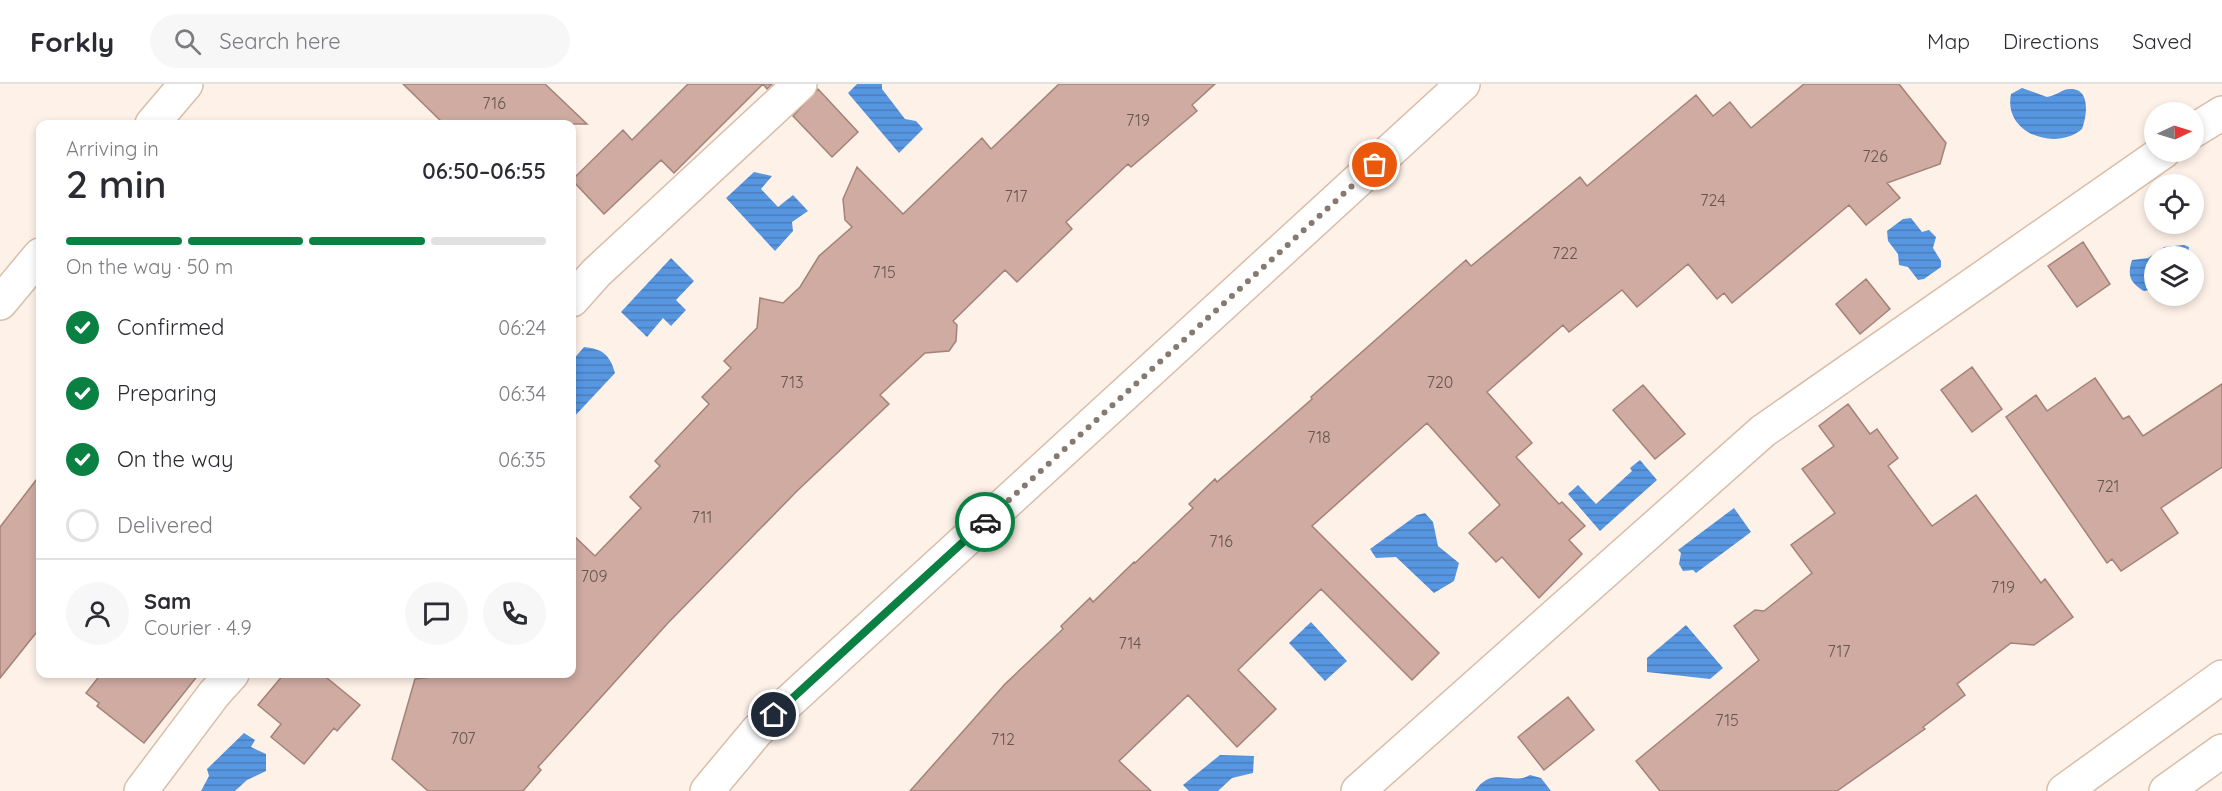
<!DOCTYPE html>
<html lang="en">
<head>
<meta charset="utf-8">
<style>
  :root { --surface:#fff; --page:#f7f7f7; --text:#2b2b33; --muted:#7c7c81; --line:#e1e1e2; --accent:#0b8043 }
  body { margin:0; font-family:Quicksand,sans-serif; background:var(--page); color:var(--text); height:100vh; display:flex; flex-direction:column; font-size:22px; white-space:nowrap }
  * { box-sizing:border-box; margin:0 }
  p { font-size:20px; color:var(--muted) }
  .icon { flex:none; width:33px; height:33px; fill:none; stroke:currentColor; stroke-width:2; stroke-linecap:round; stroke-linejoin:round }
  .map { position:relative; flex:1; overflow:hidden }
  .sheet { position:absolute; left:36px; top:36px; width:540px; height:558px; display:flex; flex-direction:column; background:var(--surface); border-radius:12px; box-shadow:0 3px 9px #0003 }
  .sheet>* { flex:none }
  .needle { width:39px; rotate:86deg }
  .controls { position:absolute; left:2144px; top:18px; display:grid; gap:12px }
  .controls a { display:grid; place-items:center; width:60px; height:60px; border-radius:50%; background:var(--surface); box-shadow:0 3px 9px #0003; font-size:30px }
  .pin { position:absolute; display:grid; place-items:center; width:51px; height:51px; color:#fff; margin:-26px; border:3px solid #fff; border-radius:50%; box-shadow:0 2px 6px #0007 }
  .courier { position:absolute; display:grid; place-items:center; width:60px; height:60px; margin:-30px; border:4px solid #0b8043; border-radius:50%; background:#fff; color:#222; box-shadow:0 2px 8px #0007 }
  .headline em { font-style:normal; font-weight:600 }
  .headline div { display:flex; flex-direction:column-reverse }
  .headline { display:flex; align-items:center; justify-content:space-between; height:102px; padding:0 30px }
  h1 { font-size:39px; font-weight:600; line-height:45px }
  .bar { display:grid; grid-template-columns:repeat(4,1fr); gap:9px 6px; align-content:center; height:72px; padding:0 30px }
  .bar i { height:8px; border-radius:4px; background:var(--line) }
  .bar .on { background:var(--accent) }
  .bar p { grid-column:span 4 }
  .line { display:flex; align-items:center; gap:15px; padding:0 30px; border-top:2px solid var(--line) }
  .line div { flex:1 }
  .round { display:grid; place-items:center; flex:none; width:63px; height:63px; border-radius:32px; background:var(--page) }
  ol { padding:0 30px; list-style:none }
  li { display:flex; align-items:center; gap:18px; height:66px }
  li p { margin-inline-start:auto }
  li .icon { padding:6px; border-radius:50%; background:var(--accent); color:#fff; stroke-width:4 }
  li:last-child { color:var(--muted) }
  li i { width:33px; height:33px; border:3px solid var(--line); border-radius:50% }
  header { display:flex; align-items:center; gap:36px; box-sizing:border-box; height:84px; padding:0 30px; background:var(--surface); border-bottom:2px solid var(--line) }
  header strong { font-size:28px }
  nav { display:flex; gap:33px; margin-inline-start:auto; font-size:21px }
  .search { width:420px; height:54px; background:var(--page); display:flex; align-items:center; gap:15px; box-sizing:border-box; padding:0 21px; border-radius:33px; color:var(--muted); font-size:22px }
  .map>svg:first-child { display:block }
  .water { fill:url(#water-rules) }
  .building { fill:#cfaba1; stroke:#a48278; stroke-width:1.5 }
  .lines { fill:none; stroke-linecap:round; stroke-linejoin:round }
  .minor-casing { stroke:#dabda7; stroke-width:36 }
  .minor { stroke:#fff; stroke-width:33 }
  .done { stroke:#867a70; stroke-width:6; stroke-dasharray:0 10.8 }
  .route { stroke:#0b8043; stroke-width:8 }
  .labels { text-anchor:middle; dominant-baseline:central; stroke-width:5; stroke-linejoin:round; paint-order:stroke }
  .number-label { font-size:16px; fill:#68564c }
</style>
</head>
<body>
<header>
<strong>Forkly</strong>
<div class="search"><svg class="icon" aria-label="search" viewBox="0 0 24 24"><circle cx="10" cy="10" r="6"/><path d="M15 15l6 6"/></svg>Search here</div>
<nav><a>Map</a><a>Directions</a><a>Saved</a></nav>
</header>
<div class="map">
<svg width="2222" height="707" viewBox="0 0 2222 707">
  <defs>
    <pattern id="water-rules" width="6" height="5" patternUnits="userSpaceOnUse" patternTransform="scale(1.5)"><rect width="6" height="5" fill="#5797e2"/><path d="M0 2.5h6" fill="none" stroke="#4a7cb8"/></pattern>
  </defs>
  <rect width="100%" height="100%" fill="#fef1e8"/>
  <path class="water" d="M857,0h25v5l23,30 11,2 7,8 -24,24 -51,-60z
    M2022,4l25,9c9,-1 15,-8 23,-8 21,-1 17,27 12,40 -27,23 -79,4 -71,-35z
    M754,88l18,4 -11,13 17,18 15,-12 15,16 -16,11 1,9 -18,20 -49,-53z
    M1911,134l11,14 7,-2 7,7 -3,11 8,13v6l-17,12 -6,1 -10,-13 -9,-2 -1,-11 -10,-13 -1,-10 16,-12z
    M2184,161l5,2 -1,9h-34v33l-10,2c-14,-8 -17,-16 -12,-31l16,-2 16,-11z
    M671,174l23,23 -18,19 10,10 -15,16 -8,-8 -16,19 -26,-25z
    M584,263c19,2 26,8 31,26l-43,46v-58z
    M1640,376l17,20 -57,51 -32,-37 10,-9 18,19 36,-33 -2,-3z
    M1734,424l17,24 -55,41 -3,-3 -10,1 -4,-7 2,-11 -3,-3z
    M1425,429l8,9 5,24 21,17 -5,18 -20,12 -38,-36 -20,1 -6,-9 47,-34z
    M1311,538l36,39 -22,20 -36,-38z
    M1686,541l37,43 -13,11 -63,-7v-14z
    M244,649l11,7 -4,7 15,7v17l-19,9 -12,11h-34l8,-15 -2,-7z
    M1220,671l34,1 -1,17 -21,5 -14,13h-29l-6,-6z
    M1530,691l11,3 10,13h-76c17,-26 37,-5 55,-16z"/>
  <path class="building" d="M403,0h142l42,40h-143z
    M688,0h84l-5,5 -4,-5 -89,89 -13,-13 -57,54 -32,-34 51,-50 9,10z
    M1059,0h156l-23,21 5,6 -66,56 -3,-3 -62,58 6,7 -55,53 -12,-12 -52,51 4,4 -1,16 -7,10 -24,2 -45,42 9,9 -92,87 -130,133 -129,143 3,3 -18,21h-95l-36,-32 23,-80 17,-2 3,-3h137v-140l23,22 46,-48 -11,-11 30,-31 -5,-5 54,-57 -7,-7 29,-29 -7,-7 33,-33 3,-30 23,5 17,-16 19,-31 33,-29 -7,-7 -2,-21 14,-32 46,47 79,-76 9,11z
    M1804,0h95l47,59 -6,21 -53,19 13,15 -34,27 -17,-20 -117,98 -8,-10 -7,6 -29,-35 -51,43 -15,-17 -53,42 -6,-7 -76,67 45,51 -16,14 43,47 3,-2 23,24 -16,14 13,14 -43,44 -37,-41 -6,5 -27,-29 31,-28 -73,-82 -115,103 127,127 -27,27 -91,-91 -83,81 38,39 -39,38 -49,-52 -69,66 32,30h-241l95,-107 58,-55 -2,-3 29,-28 3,4 41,-40 1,1 58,-55 -4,-4 26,-25 2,3 95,-83 -1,-2 155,-137 5,6 109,-89 7,9 109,-91 17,21 17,-14 21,26z
    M818,5l40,43 -26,25 -39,-41z
    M2083,158l27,42 -33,23 -29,-41z
    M1866,195l24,30 -30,25 -24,-30z
    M1972,283l30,42 -30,23 -31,-42z
    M2095,294l28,41 6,-3 14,20 79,-52v83l-61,41 17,25 -57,38 -9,-12 -5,4 -101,-146 30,-22 11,16z
    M1643,301l42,49 -30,25 -42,-49z
    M1848,320l22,30 7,-5 21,29 -10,8 44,60 44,-31 65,88 4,-4 28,38 -39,28 -23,-2 -54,41 8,11 -42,32 2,2 -88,62h-177l-24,-30 123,-101 -25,-34 21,-16 9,1 48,-38 -21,-28 44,-32 -33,-44 32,-23 -15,-20z
    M40,391v153l-40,50v-151z
    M101,590h98l-55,69 -47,-37 2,-3 -13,-10z
    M284,590h38l38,31 -23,26 -3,-3 -30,36 -33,-27 10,-13 -23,-19z
    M1568,613l26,33 -50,40 -26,-33z"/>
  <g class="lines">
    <defs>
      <path id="minor" d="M152,40l34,-40
        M2193,47l29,-18
        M572,216l24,-27 204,-189
        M0,219l40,-48
        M141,707l73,-97 18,-20
        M707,707l50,-60 706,-647
        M1358,707l405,-360 400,-279
        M2064,707l158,-114
        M2166,707l56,-40"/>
    </defs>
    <use href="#minor" class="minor-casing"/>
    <use href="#minor" class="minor"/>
  </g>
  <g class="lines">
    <path class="done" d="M985,438l390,-357"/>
    <path class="route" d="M774,631l211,-193"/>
  </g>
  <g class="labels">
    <g class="number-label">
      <text x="494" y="19">716</text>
      <text x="1138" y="36">719</text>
      <text x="1875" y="72">726</text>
      <text x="1016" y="112">717</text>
      <text x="1713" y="116">724</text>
      <text x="1565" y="169">722</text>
      <text x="884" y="188">715</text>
      <text x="792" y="298">713</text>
      <text x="1440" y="298">720</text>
      <text x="1319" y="353">718</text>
      <text x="2108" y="402">721</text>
      <text x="702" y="433">711</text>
      <text x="1221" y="457">716</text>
      <text x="594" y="492">709</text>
      <text x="2003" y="503">719</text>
      <text x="1130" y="559">714</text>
      <text x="1839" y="567">717</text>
      <text x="1727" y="636">715</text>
      <text x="463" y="654">707</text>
      <text x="1003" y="655">712</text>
    </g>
  </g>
</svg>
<div class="controls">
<a><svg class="needle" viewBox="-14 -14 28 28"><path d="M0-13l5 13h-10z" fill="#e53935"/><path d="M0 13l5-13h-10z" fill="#7c7c81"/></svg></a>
<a><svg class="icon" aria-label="locate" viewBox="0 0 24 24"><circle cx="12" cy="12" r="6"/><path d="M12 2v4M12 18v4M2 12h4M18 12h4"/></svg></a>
<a><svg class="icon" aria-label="layers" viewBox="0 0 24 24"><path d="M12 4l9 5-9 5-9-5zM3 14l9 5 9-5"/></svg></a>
</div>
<div class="pin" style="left:1375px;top:81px;background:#ea580c"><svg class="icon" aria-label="bag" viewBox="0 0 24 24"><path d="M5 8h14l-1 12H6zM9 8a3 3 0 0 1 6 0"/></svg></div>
<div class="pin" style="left:774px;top:631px;background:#1f2937"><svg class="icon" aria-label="home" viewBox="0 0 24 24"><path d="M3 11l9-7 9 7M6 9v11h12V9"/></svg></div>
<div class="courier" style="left:985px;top:438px"><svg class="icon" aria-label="car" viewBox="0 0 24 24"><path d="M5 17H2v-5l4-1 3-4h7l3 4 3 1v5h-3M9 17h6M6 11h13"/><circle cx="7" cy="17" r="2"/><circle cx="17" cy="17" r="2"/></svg></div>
<section class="sheet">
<div class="headline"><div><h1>2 min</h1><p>Arriving in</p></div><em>06:50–06:55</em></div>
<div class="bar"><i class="on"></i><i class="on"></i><i class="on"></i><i></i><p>On the way · 50 m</p></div>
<ol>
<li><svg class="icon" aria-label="check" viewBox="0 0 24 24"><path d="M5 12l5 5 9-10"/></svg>Confirmed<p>06:24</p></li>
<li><svg class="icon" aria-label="check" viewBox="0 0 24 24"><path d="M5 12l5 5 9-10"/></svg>Preparing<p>06:34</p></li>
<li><svg class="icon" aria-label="check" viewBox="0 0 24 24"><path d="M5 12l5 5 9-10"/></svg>On the way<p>06:35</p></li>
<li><i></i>Delivered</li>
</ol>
<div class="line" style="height:108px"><a class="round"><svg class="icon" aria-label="person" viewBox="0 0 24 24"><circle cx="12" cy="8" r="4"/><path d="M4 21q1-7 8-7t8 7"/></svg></a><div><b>Sam</b><p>Courier · 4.9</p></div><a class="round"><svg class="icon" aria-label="chat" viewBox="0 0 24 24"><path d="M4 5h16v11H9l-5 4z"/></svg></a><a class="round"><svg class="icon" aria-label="phone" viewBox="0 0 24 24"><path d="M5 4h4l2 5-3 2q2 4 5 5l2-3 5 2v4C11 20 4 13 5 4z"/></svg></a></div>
</section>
</div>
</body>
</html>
